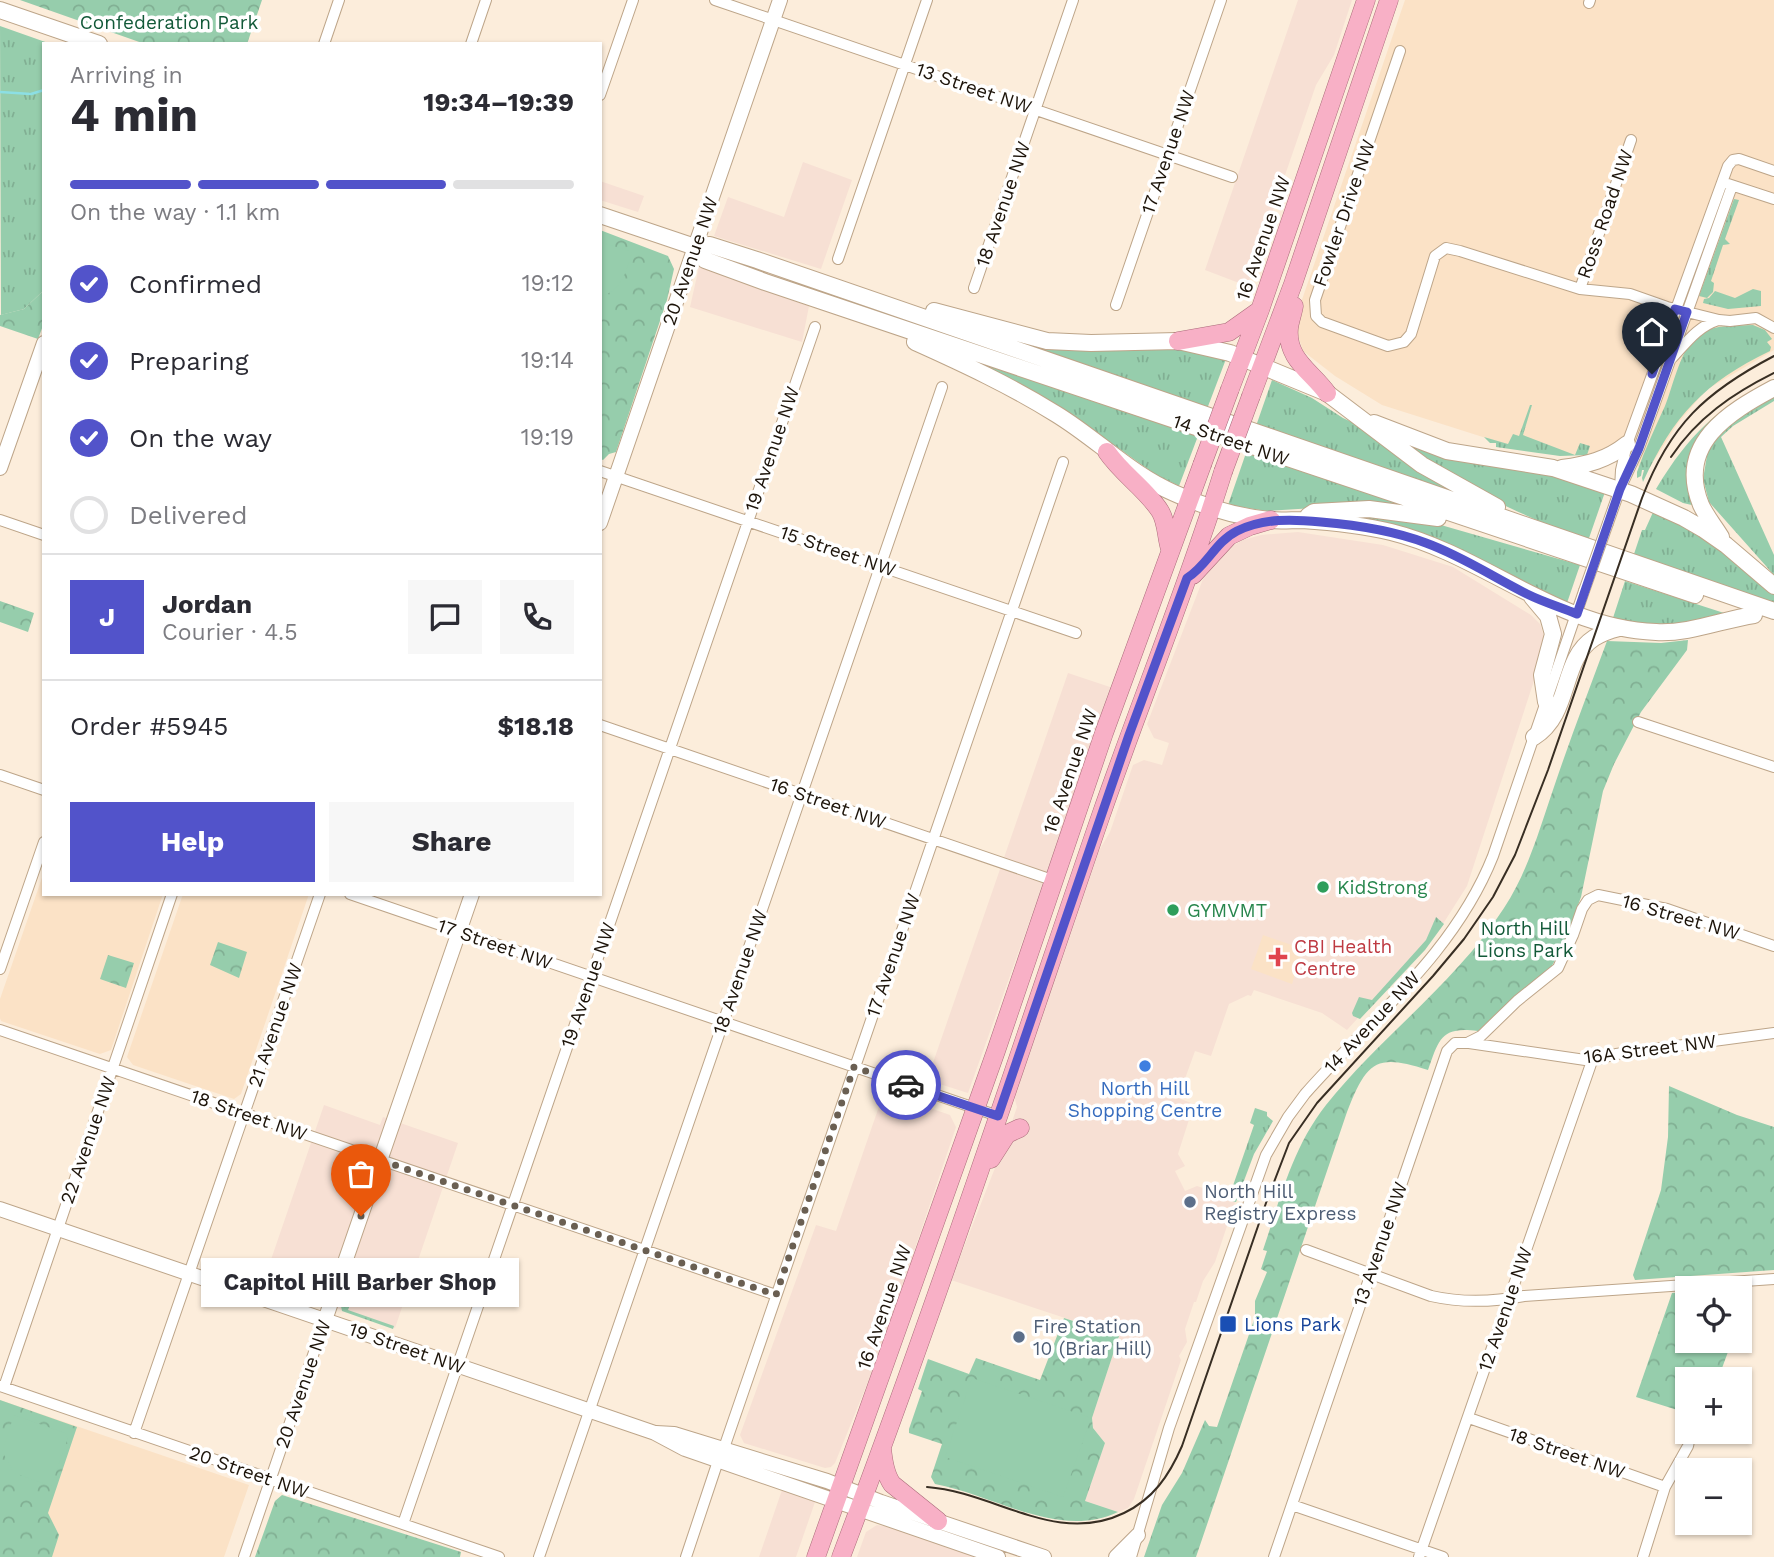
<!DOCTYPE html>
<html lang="en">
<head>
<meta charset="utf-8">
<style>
  :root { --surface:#fff; --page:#f7f7f7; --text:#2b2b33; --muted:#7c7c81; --line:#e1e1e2; --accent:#5253ca }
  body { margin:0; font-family:"Work Sans",sans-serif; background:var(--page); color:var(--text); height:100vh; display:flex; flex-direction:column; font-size:26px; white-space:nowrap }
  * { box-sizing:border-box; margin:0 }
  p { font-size:23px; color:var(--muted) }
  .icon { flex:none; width:38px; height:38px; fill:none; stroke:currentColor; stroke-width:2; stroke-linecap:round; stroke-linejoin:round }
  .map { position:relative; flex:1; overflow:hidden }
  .panel { position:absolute; left:42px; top:42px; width:560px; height:854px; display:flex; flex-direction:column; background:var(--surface); border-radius:0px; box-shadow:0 2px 5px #0004 }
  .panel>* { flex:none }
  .controls { position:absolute; left:1675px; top:1276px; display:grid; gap:14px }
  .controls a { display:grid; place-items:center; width:77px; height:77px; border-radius:0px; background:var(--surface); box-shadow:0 2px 5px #0004; font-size:35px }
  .pin { position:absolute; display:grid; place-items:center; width:60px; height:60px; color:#fff; margin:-72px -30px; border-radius:50% 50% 50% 0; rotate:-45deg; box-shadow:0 0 7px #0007 }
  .pin .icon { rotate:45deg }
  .courier { position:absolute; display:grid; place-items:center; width:70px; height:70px; margin:-35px; border:5px solid #5253ca; border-radius:50%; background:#fff; color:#222; box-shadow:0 2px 9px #0007 }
  .bubble { position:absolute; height:49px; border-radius:0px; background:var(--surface); box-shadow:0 2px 5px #0004; font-size:23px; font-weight:700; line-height:49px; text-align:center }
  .headline em { font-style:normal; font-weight:700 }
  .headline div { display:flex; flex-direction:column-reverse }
  .headline { display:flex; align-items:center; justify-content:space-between; height:119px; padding:0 28px }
  h1 { font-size:46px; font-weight:700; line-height:52px }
  .bar { display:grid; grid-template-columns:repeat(4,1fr); gap:10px 7px; align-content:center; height:84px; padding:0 28px }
  .bar i { height:9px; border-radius:5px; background:var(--line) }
  .bar .active { background:var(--accent) }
  .bar p { grid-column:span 4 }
  .line { display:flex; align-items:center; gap:18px; padding:0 28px; border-top:2px solid var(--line) }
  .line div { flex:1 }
  .round { display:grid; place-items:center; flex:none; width:74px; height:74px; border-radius:0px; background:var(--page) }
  ol { padding:0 28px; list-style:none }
  li { display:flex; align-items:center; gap:21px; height:77px }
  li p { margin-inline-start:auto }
  li .icon { padding:7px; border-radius:50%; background:var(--accent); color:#fff; stroke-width:4 }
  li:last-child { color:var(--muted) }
  li i { width:38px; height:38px; border:4px solid var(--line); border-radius:50% }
  .cta { display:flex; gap:14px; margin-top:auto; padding:14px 28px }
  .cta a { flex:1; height:80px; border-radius:0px; background:var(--accent); color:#fff; font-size:28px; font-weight:700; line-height:80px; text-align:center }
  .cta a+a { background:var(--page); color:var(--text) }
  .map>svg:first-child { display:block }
  .commercial { fill:#f7e0d4 }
  .built { fill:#fbe2c6 }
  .grass { fill:url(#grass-tufts) }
  .park { fill:url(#park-crowns) }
  .garden { fill:#96cdac }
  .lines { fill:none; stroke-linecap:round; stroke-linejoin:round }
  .stream { stroke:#8cdfe4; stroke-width:2.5 }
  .minor-casing { stroke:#bda589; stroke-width:12 }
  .tertiary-casing { stroke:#bda589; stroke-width:16 }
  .secondary-casing { stroke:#bda589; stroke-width:18 }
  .trunk-casing { stroke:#aa6c7a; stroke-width:19 }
  .minor { stroke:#fff; stroke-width:10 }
  .tertiary { stroke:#fff; stroke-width:14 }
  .secondary { stroke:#fff; stroke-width:16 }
  .trunk { stroke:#f8b0c6; stroke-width:18 }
  .tram { stroke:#382e23; stroke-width:2 }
  .minor-bridge-casing { stroke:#bda589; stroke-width:12; stroke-linecap:butt }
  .trunk-bridge-casing { stroke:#aa6c7a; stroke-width:19; stroke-linecap:butt }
  .minor-bridge { stroke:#fff; stroke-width:10 }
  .trunk-bridge { stroke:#f8b0c6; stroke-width:18 }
  .done { stroke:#6a5f52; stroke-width:7; stroke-dasharray:0 12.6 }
  .route { stroke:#5253ca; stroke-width:9 }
  .leisure-dot { fill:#2e9e5b; stroke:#fff; stroke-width:2.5 }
  .health-dot { fill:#e0444e; stroke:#fff; stroke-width:2.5 }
  .shop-dot { fill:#3f7fe0; stroke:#fff; stroke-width:2.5 }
  .service-dot { fill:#5c6f8a; stroke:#fff; stroke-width:2.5 }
  .transit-dot { fill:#1a4fb4; stroke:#fff; stroke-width:2.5 }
  .labels { text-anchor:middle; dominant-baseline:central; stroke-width:7; stroke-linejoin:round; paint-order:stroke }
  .park-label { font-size:19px; fill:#125938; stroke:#fff }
  .street-label { font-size:19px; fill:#1c1309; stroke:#fff }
  .leisure-label { font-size:19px; fill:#27864d; stroke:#fff; text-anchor:start }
  .health-label { font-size:19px; fill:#be3a42; stroke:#fff; text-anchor:start }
  .shop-label { font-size:19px; fill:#366cbe; stroke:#fff }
  .service-label { font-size:19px; fill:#4e5e75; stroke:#fff; text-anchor:start }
  .transit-label { font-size:19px; fill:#164399; stroke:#fff; text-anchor:start }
</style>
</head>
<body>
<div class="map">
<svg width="1774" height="1557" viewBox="0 0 1774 1557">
  <defs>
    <pattern id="grass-tufts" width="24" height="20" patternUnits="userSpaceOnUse" patternTransform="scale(1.75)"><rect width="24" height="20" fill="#96cdac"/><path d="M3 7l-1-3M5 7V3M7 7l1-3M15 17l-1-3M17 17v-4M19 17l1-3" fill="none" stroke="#81af93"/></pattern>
    <pattern id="park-crowns" width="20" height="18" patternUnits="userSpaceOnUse" patternTransform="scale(1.75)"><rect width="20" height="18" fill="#96cdac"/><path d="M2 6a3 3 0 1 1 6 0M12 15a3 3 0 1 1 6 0" fill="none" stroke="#81af93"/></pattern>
  </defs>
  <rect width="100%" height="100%" fill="#fceddb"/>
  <path class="commercial" d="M1298,0h54l-18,55 -18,30 -69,201 -42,-16z
    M803,162l49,18 -31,89 -107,-33 14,-39 56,20z
    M600,181l44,15 -6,16 -38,-12z
    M699,267l110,39 -7,36 -112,-35z
    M1298,532l85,13 70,22 78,48 9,9 5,16 -1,10 -77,236 -26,41 -94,103 -25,-17 -68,-23 -3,6 -3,-1 -19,9 -18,52 -16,-5 -17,47 16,6 -16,50 7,12 -10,5 10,20 12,-5 29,10 9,6 -20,60 -12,19 -7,21h-2l-9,27 2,13 -8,14 2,4 -47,139 -6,9 -10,4 -34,-11 21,-58 -12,-15 -1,-10 27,-82 -168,-56 53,-135 13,-38 -3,-11 83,-242 13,-22 23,-67 11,-5 18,5 7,-22 -15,-5 -7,-14 56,-145 8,-14 18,-17 14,-8 18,-5z
    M1068,673l45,15 -145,405 -41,-13z
    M884,1092l66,23 6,12 -76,225 -45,111 -4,4 -6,1 -81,-25 -4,-8 76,-210 20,6z
    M324,1105l56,20 3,-8 75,26 -63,185 -132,-45z
    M782,1490l33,12 -19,55h-37z
    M877,1525l8,1 92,31h-120l9,-25z"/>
  <path class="built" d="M1405,0h369v350l-68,40 -28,33 -30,47 -48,-17 -40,3 -52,-11 -126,-40 -47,-29 -32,-25 -8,-25v-6z
    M44,872v22h119l-52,156 -11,4 -99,-33 -1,-3v-19z
    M183,894h126l-68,200 -7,5 -101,-34 -6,-8z
    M1263,935l40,14 -11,35 -41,-15z
    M0,1400l249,85 -25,72h-224z"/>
  <path class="grass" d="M0,26l51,18h-7v246l-20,19 -23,6z
    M1734,199l5,1 -14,39 5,5 -7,1 -12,36 3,2 -1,9 -6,6 -8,-2z
    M1753,289l8,2v15l-33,3 -25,-6 1,-4 5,-1 6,-7 20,7z
    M1753,325l12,5 7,9 -5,3 4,5 -1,4c-66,32 -96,64 -127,131l-1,-4 2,-8h-2l-1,6 -4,2v-6c8,-23 18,-44 28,-66 8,-19 16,-61 35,-72 16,-10 34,-8 53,-9z
    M1027,342l154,7 45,10 -19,50 -181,-62z
    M982,364l216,72 -19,50 -23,-11 -42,-30 -133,-77z
    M1774,379v5l-66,42 -12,80 -13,-3 -27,-14c34,-56 60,-80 118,-110z
    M1272,380l40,18 31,20 21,10 91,63 -2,4 -197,-69z
    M1774,397v4l-41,25 -12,11 53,118v20l-65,-73 -6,-23 5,-29 15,-22z
    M1530,405h2l-9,30 52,20 5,-12 10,3 -3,9 -27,1 -64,-9v-4h-6l-6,-6 24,7 5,-10 6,2z
    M1402,441l160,37 43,14 -17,49c-66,-26 -132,-54 -186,-100z
    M1246,453l154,50 -1,4 -38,-2 -94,6 -39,-6z
    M1654,510l48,26 72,58v10l-141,-47 9,-27h3z
    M1363,514l64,7 153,44 -13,38 -205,-83z
    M1625,581l99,32v2c-38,10 -73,11 -112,6z
    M1436,917l8,7 -19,26 -65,69 -7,-3 -1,-3 7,-16 13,3 54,-60z
    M1255,1108l12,4v4l6,5 -19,33 -18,48 -8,-2 26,-75 -4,-2z
    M351,1275l9,3 -12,32 46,16 -1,3 -51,-18 -1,-5z"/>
  <path class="park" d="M20,0h242l-15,44h-102z
    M600,230l68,26 6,13 -7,31 -51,152 -7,2 -6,6 -3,-1z
    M44,290v33l-6,16 -38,-13v-11l24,-6z
    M0,601l34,12 -6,19 -28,-10z
    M1688,640l-1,10 -46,62 -27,52 -11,27 -22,106 -15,41 -14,28 -74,65c-37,-5 -39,8 -50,39 -52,-17 -61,-9 -81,42l-151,445h-52l18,-52 20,-32 23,-53 4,6 8,1 38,-110v-16l12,-29 -6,-3 6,-18 -4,-1c17,-50 29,-102 63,-145 55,-69 129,-121 178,-197 25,-38 37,-84 52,-127 16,-47 34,-94 51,-140l54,2z
    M218,942l29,10 -8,26 -29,-13z
    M108,955l26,8 -8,25 -26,-9z
    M1669,1086l68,29 37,12v143l-139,10 -2,-5 28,-85 7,-53z
    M1687,1292v48l45,1 -14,38h-31v34l-51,-16 36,-104z
    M1064,1318l55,18 -27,82 1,10 12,15 -20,58 33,11c-60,28 -123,-17 -183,-28l-4,-7 11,-33 -33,-11v-4l13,-38 -4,-2 10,-30 41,15 7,-16 64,22z
    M0,1400l77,27 -29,86 11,22 -7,22h-52z
    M282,1495l179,57 -1,5h-205l20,-56z"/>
  <path class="garden" d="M600,242l32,10c-5,18 -11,41 -32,44z
    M972,1378l119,40 -28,79 -118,-40z
    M14,1415l51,18 3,5 -17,48 -37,-13 -12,-22z"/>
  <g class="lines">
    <path class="stream" d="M0,92l31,2 13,-4"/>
    <defs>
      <path id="minor" d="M715,0l517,177
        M1589,3l1,-3
        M324,44l15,-44
        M471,44l15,-44
        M1400,51l-85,249 1,16 6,6 66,24 16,-4 7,-8 24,-78 11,-8 14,3 120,38 50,5 37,13 52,13 11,1 26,-3 18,10
        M600,95l33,-95
        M1728,184l46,15
        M838,259l89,-259
        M974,288l99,-288
        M1580,289l51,-149
        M1116,305l105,-305
        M1672,358c15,-16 25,-31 46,-38
        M600,471l476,162
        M1620,489l1,-19 6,-26 101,-278 5,-6 6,-1 35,12
        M0,520l44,15
        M1608,523l12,-34 19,-41 93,-262
        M1638,722l136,45
        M600,725l455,156
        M0,775l44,15
        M350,894l648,222
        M0,969l44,-127
        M0,1030l776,265
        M1469,1042l12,-6 36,-35 41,-33 15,-33 9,-26 6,-9 10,-5 69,14 107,37
        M1306,1250l125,46c31,7 62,6 93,0l250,-17
        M0,1386l499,171
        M4,1387l168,-493
        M1469,1418l196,69
        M134,1433l186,-539
        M724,1448l339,-986
        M1292,1505l151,52
        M403,1524l412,-1197
        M244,1557l81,-237
        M539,1557l403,-1170
        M686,1557l32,-96
        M1131,1557l38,-129 97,-273 22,-38 17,-23c67,-76 150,-142 188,-238l91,-265
        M1274,1557l173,-506 8,-8h14l123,18 24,-7 158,-21
        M1419,1557l173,-496
        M1643,1557l22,-70 23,-41 3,-14"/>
      <path id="tertiary" d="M0,468l44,-125
        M600,523l180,-523
        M0,1209l655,224 30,16 313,108
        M325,1320l147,-426
        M656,1433l18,1 153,47 54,21 163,55
        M1116,1557l22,-22"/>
      <path id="secondary" d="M0,10l99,34
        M600,215l95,32 15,-2 47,15 1017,351
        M695,247l10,13 60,22 930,313
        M934,311l113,30 44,2 87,-2 52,12 97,40 95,72 75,42
        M915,342c49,22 96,44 141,72 41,25 74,60 118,79 31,14 63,24 96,27 11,1 22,0 32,0 30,2 60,5 89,12 93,23 165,96 265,100 32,2 66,-12 98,-17
        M1374,423l73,28 106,17 78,26 53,24 19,11 23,16 48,41
        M1562,468c25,-3 45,-8 65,-24
        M1308,516l6,-4 55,-3 69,9
        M1721,537c-6,-10 -15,-21 -20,-32 -25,-61 28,-93 73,-117
        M1532,597l16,19 5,18 -11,41 4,27
        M1534,737c38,-24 26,-77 60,-99 8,-5 17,-8 25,-10"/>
      <path id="trunk" d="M1294,306c-1,7 -4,14 -5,22 -3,31 22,43 38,65
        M1178,341l51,-9 31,-22
        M1230,389l30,-79 106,-310
        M1251,396l42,-112 96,-284
        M1107,452c15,22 39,37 53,59 7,11 6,26 10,38
        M1193,575l36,-39 21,-10 21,-6
        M991,1159l16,-25 13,-6
        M882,1447c1,13 3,27 10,37l46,37
        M816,1557l180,-506 108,-318 98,-268
        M841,1557c93,-245 175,-494 260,-742 40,-115 86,-227 122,-343"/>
    </defs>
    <use href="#minor" class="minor-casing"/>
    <use href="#tertiary" class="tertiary-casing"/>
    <use href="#secondary" class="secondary-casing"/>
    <use href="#trunk" class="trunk-casing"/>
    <use href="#minor" class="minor"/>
    <use href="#tertiary" class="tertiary"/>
    <use href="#secondary" class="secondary"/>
    <use href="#trunk" class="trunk"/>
    <path class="tram" d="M1671,457c26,-39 61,-63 103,-84
      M927,1487c68,5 129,59 197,26 29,-14 45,-37 58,-67l84,-243 23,-60 28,-40 116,-127 31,-37 29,-42 22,-42 33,-85 94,-272c28,-73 63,-106 132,-142"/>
    <defs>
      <path id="minor-bridge" d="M1584,591l24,-68"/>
      <path id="trunk-bridge" d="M1202,465l28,-76
        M1223,472l28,-76"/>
    </defs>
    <use href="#minor-bridge" class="minor-bridge-casing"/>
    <use href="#trunk-bridge" class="trunk-bridge-casing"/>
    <use href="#minor-bridge" class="minor-bridge"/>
    <use href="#trunk-bridge" class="trunk-bridge"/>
  </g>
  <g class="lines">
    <path class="done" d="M361,1216l19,-56 396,135 78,-228 52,18"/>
    <path class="route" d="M906,1085l92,31 131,-381 58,-157c20,-12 28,-36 50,-47 27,-13 55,-12 84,-9 36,3 71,8 105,21 36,13 67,34 101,51 16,8 33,13 50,20l43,-125 19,-41 48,-136 -12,-3 -23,65"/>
  </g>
  <g class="leisure-dot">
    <circle cx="1323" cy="887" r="7"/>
    <circle cx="1173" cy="910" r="7"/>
  </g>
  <path class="health-dot" d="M1274.5 946.5h7v7h7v7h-7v7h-7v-7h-7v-7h7z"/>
  <circle class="shop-dot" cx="1145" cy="1066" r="7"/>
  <g class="service-dot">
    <circle cx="1190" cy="1202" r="7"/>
    <circle cx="1019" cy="1337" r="7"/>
  </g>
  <rect class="transit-dot" x="1219" y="1315" width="18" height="18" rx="3.5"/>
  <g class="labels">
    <g class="park-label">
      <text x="169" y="22">Confederation Park</text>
      <text x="1525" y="928">North Hill<tspan x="1525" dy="22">Lions Park</tspan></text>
    </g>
    <g class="street-label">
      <text transform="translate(974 88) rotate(19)">13 Street NW</text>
      <text transform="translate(1168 152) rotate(-71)">17 Avenue NW</text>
      <text transform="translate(1003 204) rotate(-71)">18 Avenue NW</text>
      <text transform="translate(1344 213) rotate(-71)">Fowler Drive NW</text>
      <text transform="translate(1605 214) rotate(-71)">Ross Road NW</text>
      <text transform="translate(1263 238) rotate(-71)">16 Avenue NW</text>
      <text transform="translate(690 261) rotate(-71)">20 Avenue NW</text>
      <text transform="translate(1231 440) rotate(19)">14 Street NW</text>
      <text transform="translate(772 449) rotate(-71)">19 Avenue NW</text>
      <text transform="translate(838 551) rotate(19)">15 Street NW</text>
      <text transform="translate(1070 771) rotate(-71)">16 Avenue NW</text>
      <text transform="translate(828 803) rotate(19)">16 Street NW</text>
      <text transform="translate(1681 917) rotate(16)">16 Street NW</text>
      <text transform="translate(495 944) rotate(19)">17 Street NW</text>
      <text transform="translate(893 955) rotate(-71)">17 Avenue NW</text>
      <text transform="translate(740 972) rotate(-71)">18 Avenue NW</text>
      <text transform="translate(588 985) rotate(-71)">19 Avenue NW</text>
      <text transform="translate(1372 1022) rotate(-47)">14 Avenue NW</text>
      <text transform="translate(275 1025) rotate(-71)">21 Avenue NW</text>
      <text transform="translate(1650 1049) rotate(-7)">16A Street NW</text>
      <text transform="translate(249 1115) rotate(19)">18 Street NW</text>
      <text transform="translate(88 1140) rotate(-71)">22 Avenue NW</text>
      <text transform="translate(1380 1244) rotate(-71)">13 Avenue NW</text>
      <text transform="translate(884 1307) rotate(-71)">16 Avenue NW</text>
      <text transform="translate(1505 1309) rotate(-71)">12 Avenue NW</text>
      <text transform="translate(407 1348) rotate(19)">19 Street NW</text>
      <text transform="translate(303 1384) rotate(-71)">20 Avenue NW</text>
      <text transform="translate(1567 1453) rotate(19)">18 Street NW</text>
      <text transform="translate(249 1472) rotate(19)">20 Street NW</text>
    </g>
    <g class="leisure-label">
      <text x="1337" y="887">KidStrong</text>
      <text x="1187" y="910">GYMVMT</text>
    </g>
    <g class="health-label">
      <text x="1294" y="946">CBI Health<tspan x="1294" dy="22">Centre</tspan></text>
    </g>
    <g class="shop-label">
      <text x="1145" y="1088">North Hill<tspan x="1145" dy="22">Shopping Centre</tspan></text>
    </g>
    <g class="service-label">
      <text x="1204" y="1191">North Hill<tspan x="1204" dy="22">Registry Express</tspan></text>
      <text x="1033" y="1326">Fire Station<tspan x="1033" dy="22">10 (Briar Hill)</tspan></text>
    </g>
    <g class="transit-label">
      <text x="1244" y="1324">Lions Park</text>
    </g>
  </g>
</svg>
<div class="controls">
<a><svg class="icon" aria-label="locate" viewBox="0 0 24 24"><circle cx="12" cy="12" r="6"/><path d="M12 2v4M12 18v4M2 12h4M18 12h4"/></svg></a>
<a>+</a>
<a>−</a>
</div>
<div class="pin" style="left:361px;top:1216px;background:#ea580c"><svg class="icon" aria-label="bag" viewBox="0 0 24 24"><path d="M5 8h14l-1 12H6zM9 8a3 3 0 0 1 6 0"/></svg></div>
<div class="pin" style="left:1652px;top:374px;background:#1f2937"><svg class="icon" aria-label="home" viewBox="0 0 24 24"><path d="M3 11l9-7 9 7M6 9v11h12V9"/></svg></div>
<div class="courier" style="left:906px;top:1085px"><svg class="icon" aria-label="car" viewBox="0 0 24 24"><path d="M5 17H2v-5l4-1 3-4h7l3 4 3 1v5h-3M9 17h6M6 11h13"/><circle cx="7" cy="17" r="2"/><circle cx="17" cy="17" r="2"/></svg></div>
<div class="bubble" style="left:201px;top:1258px;width:318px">Capitol Hill Barber Shop</div>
<section class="panel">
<div class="headline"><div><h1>4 min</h1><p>Arriving in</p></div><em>19:34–19:39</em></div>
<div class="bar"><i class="active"></i><i class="active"></i><i class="active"></i><i></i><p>On the way · 1.1 km</p></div>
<ol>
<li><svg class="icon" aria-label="check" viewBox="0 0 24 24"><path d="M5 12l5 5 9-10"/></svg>Confirmed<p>19:12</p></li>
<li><svg class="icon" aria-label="check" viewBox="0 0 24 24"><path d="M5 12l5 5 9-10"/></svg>Preparing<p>19:14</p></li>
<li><svg class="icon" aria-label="check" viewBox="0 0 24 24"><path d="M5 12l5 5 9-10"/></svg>On the way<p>19:19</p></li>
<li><i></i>Delivered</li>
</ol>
<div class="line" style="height:126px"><b class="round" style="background:var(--accent);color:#fff">J</b><div><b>Jordan</b><p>Courier · 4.5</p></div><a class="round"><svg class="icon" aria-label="chat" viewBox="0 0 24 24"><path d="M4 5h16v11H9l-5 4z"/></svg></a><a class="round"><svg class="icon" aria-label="phone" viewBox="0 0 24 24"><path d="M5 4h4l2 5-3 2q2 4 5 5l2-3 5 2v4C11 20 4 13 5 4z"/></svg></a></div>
<div class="line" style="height:91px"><div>Order #5945</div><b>$18.18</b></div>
<div class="cta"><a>Help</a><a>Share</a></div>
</section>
</div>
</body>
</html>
